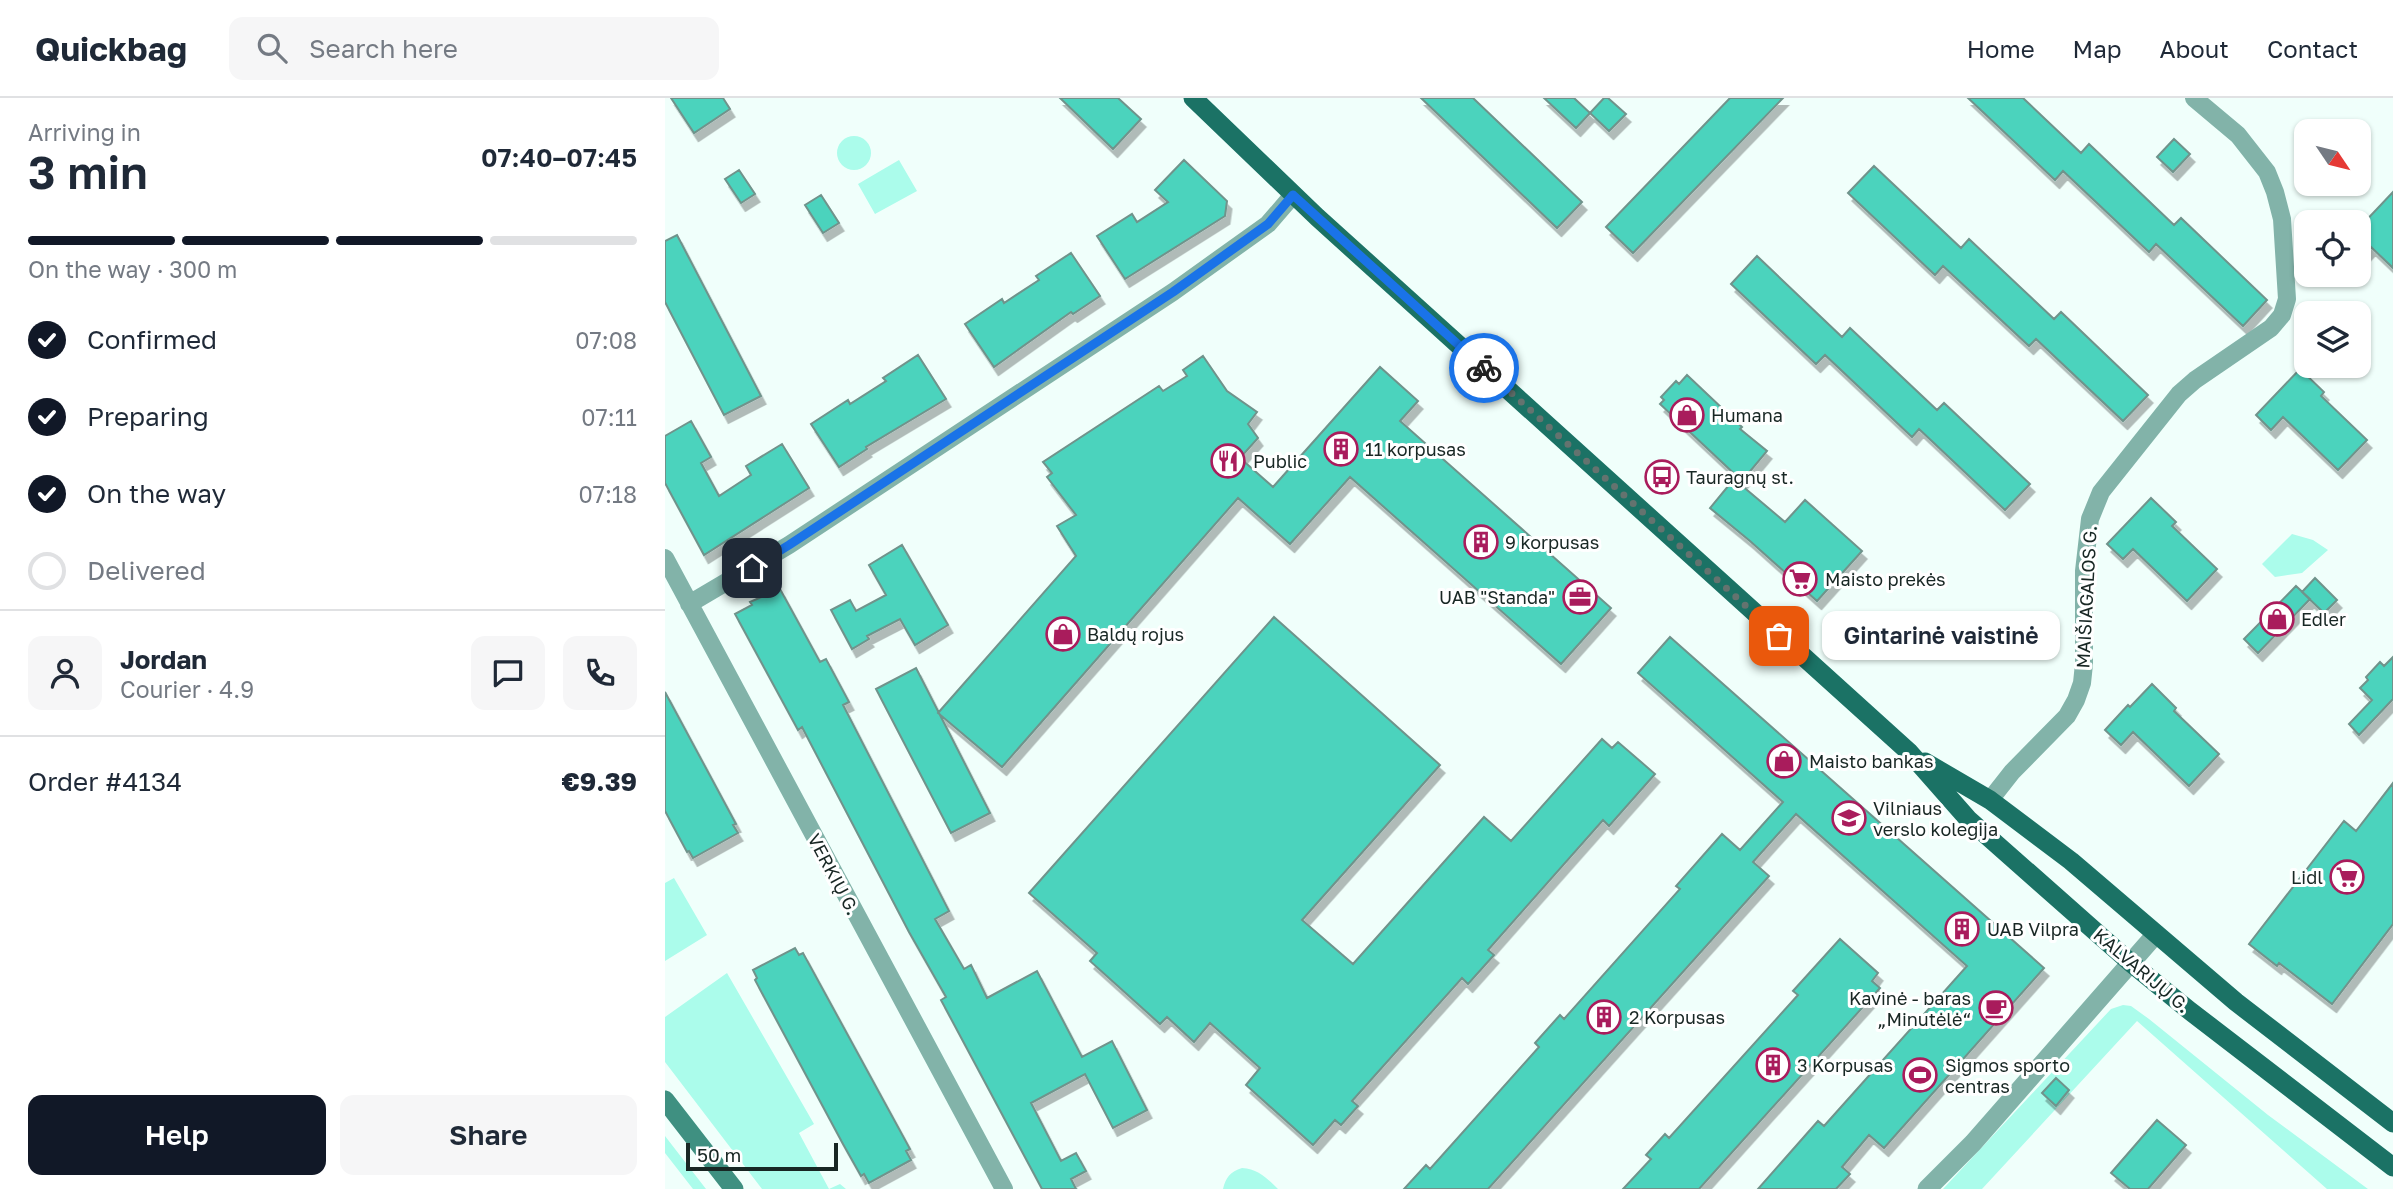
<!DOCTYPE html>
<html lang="en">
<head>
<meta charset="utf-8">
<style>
  :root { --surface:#fff; --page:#f6f6f7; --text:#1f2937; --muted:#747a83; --line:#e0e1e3; --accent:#111827 }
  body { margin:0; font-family:"Golos Text",sans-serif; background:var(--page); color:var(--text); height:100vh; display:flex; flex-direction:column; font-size:26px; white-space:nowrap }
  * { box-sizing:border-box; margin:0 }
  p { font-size:23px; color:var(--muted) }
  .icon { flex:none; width:38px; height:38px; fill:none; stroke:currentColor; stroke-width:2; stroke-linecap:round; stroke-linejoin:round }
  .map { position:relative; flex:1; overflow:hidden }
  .drawer { display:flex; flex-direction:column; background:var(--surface); width:665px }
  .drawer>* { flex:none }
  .needle { width:46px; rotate:125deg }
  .controls { position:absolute; left:1629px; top:21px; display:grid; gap:14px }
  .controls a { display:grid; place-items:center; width:77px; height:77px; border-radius:14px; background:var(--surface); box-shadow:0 2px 5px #0004; font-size:35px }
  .scale { position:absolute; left:21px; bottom:18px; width:152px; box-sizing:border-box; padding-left:7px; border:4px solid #182724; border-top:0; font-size:19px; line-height:24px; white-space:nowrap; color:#182724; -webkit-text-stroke:5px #fff; paint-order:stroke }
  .pin { position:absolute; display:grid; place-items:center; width:60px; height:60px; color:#fff; margin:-30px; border-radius:14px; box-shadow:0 4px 10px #0006 }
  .courier { position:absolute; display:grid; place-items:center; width:70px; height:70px; margin:-35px; border:5px solid #1a73e8; border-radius:50%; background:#fff; color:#222; box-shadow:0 2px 9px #0007 }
  .bubble { position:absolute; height:49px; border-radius:14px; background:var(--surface); box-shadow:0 2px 5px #0004; font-size:23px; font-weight:600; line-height:49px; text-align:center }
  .overview em { font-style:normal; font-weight:600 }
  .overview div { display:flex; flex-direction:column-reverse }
  .overview { display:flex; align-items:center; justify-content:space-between; height:119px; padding:0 28px }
  h1 { font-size:46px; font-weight:600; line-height:52px }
  .bar { display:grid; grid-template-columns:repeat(4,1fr); gap:10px 7px; align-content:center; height:84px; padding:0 28px }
  .bar i { height:9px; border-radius:5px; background:var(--line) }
  .bar .selected { background:var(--accent) }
  .bar p { grid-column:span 4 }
  .line { display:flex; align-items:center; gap:18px; padding:0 28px; border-top:2px solid var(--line) }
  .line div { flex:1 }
  .round { display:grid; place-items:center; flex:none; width:74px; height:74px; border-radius:14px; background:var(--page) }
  ol { padding:0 28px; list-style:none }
  li { display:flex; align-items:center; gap:21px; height:77px }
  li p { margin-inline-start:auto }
  li .icon { padding:7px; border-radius:50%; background:var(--accent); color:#fff; stroke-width:4 }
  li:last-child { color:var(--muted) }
  li i { width:38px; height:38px; border:4px solid var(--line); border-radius:50% }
  .action { display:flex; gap:14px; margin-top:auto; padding:14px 28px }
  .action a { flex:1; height:80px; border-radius:14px; background:var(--accent); color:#fff; font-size:28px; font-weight:600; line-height:80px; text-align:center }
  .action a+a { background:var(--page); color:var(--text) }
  header { display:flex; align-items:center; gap:42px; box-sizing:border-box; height:98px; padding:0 35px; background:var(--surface); border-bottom:2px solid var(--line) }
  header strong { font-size:33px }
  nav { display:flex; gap:38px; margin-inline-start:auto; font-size:24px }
  .search { width:490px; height:63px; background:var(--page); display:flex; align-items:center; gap:18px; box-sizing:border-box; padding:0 24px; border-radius:14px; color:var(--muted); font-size:26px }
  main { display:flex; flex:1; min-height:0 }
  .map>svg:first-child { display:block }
  .green { fill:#abfceb }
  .building { fill:#4cd3bd; stroke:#6f938b; stroke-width:2; filter:url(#shadow) }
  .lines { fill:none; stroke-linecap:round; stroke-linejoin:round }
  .minor { stroke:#82b3a9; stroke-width:18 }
  .tertiary { stroke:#82b3a9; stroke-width:19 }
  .secondary { stroke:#3f9081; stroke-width:19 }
  .primary { stroke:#1b7265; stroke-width:19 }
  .done { stroke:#64736f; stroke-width:7; stroke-dasharray:0 12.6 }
  .route { stroke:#1a73e8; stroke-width:9 }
  .labels { text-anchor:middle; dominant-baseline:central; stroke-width:6; stroke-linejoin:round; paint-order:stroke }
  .poi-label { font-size:18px; fill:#182724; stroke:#fff; text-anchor:start }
  .street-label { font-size:18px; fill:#182724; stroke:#fff }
</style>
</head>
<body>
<header>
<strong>Quickbag</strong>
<div class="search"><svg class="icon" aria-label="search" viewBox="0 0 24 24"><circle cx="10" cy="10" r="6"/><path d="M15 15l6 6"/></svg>Search here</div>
<nav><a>Home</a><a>Map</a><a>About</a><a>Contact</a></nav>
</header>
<main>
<section class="drawer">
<div class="overview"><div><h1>3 min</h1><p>Arriving in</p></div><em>07:40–07:45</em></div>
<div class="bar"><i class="selected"></i><i class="selected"></i><i class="selected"></i><i></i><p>On the way · 300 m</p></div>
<ol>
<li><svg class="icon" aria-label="check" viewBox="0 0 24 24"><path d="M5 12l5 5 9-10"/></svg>Confirmed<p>07:08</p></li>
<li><svg class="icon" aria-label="check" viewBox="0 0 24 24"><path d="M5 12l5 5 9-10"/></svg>Preparing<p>07:11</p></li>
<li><svg class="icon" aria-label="check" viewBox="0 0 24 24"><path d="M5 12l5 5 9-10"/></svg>On the way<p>07:18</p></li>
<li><i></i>Delivered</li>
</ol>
<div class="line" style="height:126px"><a class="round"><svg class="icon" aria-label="person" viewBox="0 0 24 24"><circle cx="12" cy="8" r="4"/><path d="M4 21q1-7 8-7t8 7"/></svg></a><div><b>Jordan</b><p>Courier · 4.9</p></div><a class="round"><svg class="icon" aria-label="chat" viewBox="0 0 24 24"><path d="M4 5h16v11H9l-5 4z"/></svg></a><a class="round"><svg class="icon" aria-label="phone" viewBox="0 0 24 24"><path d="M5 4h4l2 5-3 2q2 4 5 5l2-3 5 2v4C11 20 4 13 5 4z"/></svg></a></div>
<div class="line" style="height:91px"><div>Order #4134</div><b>€9.39</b></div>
<div class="action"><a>Help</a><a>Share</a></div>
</section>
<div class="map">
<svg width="1728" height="1091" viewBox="0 0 1728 1091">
  <defs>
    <filter id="shadow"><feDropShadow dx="4.5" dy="8" stdDeviation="0" flood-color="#0004"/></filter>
  </defs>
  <rect width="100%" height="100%" fill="#f0fffb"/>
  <path class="green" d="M172 55a17 17 0 1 1 34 0a17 17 0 1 1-34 0Z
    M234,62l18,31 -42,23 -17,-30z
    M1627,436l21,6 15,10 -26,23 -27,4 -13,-13z
    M9,780l33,57 -42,26v-78z
    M62,875l87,151 -15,9 30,56 11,-5 6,5h-84l-97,-127v-45z
    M1458,907l8,1 18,13 119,96 100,74h-41l-190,-168 -155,168h-39l168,-180z
    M0,1038l41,53h-13l-28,-36z
    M577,1070c16,1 25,10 36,21h-55c3,-12 7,-17 19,-21z"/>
  <path class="building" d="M6,0h52l7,11 -36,24z
    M395,0h58l23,21 -28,30z
    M756,0h52l109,104 -25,26z
    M879,0h30l16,15 -14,15z
    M939,0h4l18,16 -17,17 -19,-18z
    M1065,0h53l-150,155 -27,-26z
    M1303,0h55l58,55 8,-9 85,81 7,-7 86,82 -24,26 -87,-82 -7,8 -86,-81 -8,9z
    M1509,41l16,15 -17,18 -16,-15z
    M519,62l43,41 -2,15 -100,63 -28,-43 35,-22 5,8 31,-20 -13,-12z
    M1209,68l87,82 8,-9 85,80 7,-7 87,83 -25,26 -87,-82 -7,7 -86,-80 -8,9 -87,-82z
    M74,72l16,24 -14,9 -16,-24z
    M1728,94v76l-22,-21 -12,13v-32z
    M156,97l18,28 -16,10 -18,-28z
    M12,137l84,161 -37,19 -59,-113v-61z
    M406,155l29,43 -27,18 -2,-2 -77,55 -29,-43 37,-25 2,4 35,-23 -3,-4z
    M1092,158l85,81 8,-9 87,82 7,-7 86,81 -25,26 -86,-81 -7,8 -87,-82 -9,9 -85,-80z
    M253,257l28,44 -80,48 1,2 -28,18 -28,-43 37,-24 2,4 36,-23 -3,-3z
    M538,258l24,35 30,21 -9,12 10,14 -18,20 33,29 107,-120 38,34 -18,20 211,187 -50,56 -211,-187 -60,67 -52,-46 -236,269 -64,-54 138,-157 -19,-30 19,-11 -29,-38 5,-4 -9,-11 116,-76 4,5 24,-15 -4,-6z
    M1635,271l24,23 -3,4 46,44 -29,30 -55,-53 -12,13 -15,-15z
    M1022,277l55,52 -2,2 27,22 -25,30 -82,-77 4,-4 -3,-3 15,-16 3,3z
    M26,323l20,36 -10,6 18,33 32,-21 -5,-9 36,-22 27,44 -105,67 -39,-72v-47z
    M1069,381l51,43 20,-22 57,51 -45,50 -67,-60 -40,-33z
    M1486,400l25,24 -4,4 45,43 -30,32 -54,-52 -10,10 -16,-15z
    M237,447l46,80 -33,20 -15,-26 -33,17 2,3 -17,10 -21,-39 19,-10 6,11 30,-16 -17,-30z
    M1650,480l22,22 -13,13 -22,-21z
    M1631,488l14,13 -52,54 -14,-14z
    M115,491l40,73 6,-3 23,43 -6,3 106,206 -14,8 29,50 7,-4 16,33 50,-27 45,86 30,-16 35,69 -34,18 -28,-54 -54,29 30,58 15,-8 10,18 -15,8 5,10h-34l-101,-189 5,-3 -37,-65 -107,-205 -4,3 -63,-116 17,-9 -2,-3z
    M609,519l166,148 -138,155 51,44 131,-147 27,24 91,-102 10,9 6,-6 37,32 -46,52 -6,-6 -115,130 6,5 -26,29 -6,-6 -110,123 6,5 -17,19 -6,-5 -22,25 -67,-60 14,-17 -50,-45 -16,19 -27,-25 -7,7 -70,-63 7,-8 -68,-60z
    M1005,539l374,331 -160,180 -15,-13 -27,32 8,7 -14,15h-78l60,-68 6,5 143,-160 -171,-152 -43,48 16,14 -281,313h-84l22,-24 4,4 109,-122 -4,-4 25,-28 4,4 116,-130 -4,-3 46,-52 18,16 43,-48 -145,-129z
    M1728,559v42l-34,36 -10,-11 23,-24 -12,-12 8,-8 -2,-3 14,-15 4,4z
    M251,570l74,145 -39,20 -75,-144z
    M1487,586l24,24 -2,3 45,43 -30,32 -56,-54 -12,13 -16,-15 23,-25 2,2z
    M0,594l71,132 -3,1 5,8 -45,25 -4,-7 -2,1 -22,-41z
    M1728,685v141l-61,80 -53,-41 -2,3 -28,-22 95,-123 12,10z
    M1175,841l38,34 -6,8 8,7 -181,201h-76l28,-30 -5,-4 19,-21 4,4 129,-143 -5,-4z
    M130,850l4,7 4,-2 107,196 -4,2 5,9 -42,23 -5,-9 -3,2 -18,-32 -88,-164 2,-2 -4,-8z
    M1391,980l13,12 -13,16 -14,-13z
    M1492,1022l29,25 -38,44h-18l-19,-16z"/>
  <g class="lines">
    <path class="minor" d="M0,460l339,631
      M24,506l100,-59 384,-253 95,-68 25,-29
      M1325,702l22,-28 55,-56 9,-16 6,-17 2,-19v-93l6,-52 11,-27 78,-98 16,-14 76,-52 11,-13 5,-16 -5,-80 -7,-27 -8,-20 -29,-37 -44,-37"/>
    <path class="tertiary" d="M1262,1091l46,-46 183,-209"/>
    <path class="secondary" d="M0,1002l69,89"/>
    <path class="primary" d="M528,0l124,119 592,535 59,67 163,144 59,48 203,156
      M1260,664l65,38 81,61 165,141 157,121"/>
  </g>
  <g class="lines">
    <path class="done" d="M819,270l295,268"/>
    <path class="route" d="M87,470l37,-23 384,-253 95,-68 25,-29 191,173"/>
  </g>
  <defs>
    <symbol id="shop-ring" viewBox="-11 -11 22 22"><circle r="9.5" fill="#fff" stroke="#a91c5c" stroke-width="1.5"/><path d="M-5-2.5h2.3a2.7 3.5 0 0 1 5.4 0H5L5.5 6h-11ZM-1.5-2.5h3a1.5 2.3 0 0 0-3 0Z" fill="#a91c5c"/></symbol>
    <symbol id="building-ring" viewBox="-11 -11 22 22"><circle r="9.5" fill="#fff" stroke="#a91c5c" stroke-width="1.5"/><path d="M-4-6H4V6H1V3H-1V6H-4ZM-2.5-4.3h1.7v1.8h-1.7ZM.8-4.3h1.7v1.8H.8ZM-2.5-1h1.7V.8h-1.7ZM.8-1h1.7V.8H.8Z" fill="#a91c5c"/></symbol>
    <symbol id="restaurant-ring" viewBox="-11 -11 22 22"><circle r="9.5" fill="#fff" stroke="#a91c5c" stroke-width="1.5"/><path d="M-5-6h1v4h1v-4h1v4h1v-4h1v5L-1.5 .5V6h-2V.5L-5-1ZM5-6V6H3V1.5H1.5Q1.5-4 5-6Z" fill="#a91c5c"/></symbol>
    <symbol id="bus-ring" viewBox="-11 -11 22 22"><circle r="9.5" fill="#fff" stroke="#a91c5c" stroke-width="1.5"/><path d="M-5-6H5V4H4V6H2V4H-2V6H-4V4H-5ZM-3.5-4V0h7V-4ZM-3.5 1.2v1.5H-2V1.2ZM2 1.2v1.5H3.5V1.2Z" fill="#a91c5c"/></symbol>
    <symbol id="supermarket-ring" viewBox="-11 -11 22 22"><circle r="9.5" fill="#fff" stroke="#a91c5c" stroke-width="1.5"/><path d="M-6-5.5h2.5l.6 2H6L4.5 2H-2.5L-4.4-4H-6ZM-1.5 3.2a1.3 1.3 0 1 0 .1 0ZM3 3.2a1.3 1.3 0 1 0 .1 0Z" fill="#a91c5c"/></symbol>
    <symbol id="office-ring" viewBox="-11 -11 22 22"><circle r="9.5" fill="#fff" stroke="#a91c5c" stroke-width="1.5"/><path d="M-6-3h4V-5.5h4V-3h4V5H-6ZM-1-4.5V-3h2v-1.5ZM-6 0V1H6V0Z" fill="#a91c5c"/></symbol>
    <symbol id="university-ring" viewBox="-11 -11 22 22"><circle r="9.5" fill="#fff" stroke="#a91c5c" stroke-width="1.5"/><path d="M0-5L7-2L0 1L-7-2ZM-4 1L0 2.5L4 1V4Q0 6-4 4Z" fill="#a91c5c"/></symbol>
    <symbol id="cafe-ring" viewBox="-11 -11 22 22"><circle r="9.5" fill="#fff" stroke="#a91c5c" stroke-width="1.5"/><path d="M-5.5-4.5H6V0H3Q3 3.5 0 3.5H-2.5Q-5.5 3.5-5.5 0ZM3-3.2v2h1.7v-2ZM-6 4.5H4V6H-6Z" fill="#a91c5c"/></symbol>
    <symbol id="stadium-ring" viewBox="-11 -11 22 22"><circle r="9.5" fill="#fff" stroke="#a91c5c" stroke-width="1.5"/><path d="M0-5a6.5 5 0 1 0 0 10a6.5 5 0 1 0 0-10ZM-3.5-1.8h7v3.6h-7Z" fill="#a91c5c"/></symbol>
  </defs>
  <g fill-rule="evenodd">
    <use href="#shop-ring" x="1003" y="298" width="38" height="38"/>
    <use href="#building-ring" x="657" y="332" width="38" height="38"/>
    <use href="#restaurant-ring" x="544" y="344" width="38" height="38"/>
    <use href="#bus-ring" x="978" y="360" width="38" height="38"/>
    <use href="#building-ring" x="797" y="425" width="38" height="38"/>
    <use href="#supermarket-ring" x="1116" y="462" width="38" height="38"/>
    <use href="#office-ring" x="896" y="480" width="38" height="38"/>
    <use href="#shop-ring" x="1593" y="502" width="38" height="38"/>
    <use href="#shop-ring" x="379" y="517" width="38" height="38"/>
    <use href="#shop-ring" x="1100" y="644" width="38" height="38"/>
    <use href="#university-ring" x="1165" y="701" width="38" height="38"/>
    <use href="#supermarket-ring" x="1663" y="760" width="38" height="38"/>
    <use href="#building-ring" x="1278" y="812" width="38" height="38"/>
    <use href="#cafe-ring" x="1312" y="891" width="38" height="38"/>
    <use href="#building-ring" x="920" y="900" width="38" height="38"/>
    <use href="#building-ring" x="1089" y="948" width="38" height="38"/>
    <use href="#stadium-ring" x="1236" y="958" width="38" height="38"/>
  </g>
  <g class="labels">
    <g class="poi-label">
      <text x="1046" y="317">Humana</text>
      <text x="700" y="351">11 korpusas</text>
      <text x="588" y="363">Public</text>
      <text x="1021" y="379">Tauragnų st.</text>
      <text x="840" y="444">9 korpusas</text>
      <text x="1160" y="481">Maisto prekės</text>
      <text x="890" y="499" text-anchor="end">UAB "Standa"</text>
      <text x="1636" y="521">Edler</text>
      <text x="422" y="536">Baldų rojus</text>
      <text x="1144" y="663">Maisto bankas</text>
      <text x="1208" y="710">Vilniaus<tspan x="1208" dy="21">verslo kolegija</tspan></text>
      <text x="1658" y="779" text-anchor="end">Lidl</text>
      <text x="1322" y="831">UAB Vilpra</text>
      <text x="1306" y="900" text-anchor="end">Kavinė - baras<tspan x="1306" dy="21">„Minutėlė“</tspan></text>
      <text x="964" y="919">2 Korpusas</text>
      <text x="1132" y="967">3 Korpusas</text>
      <text x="1280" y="967">Sigmos sporto<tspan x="1280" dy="21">centras</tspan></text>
    </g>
    <g class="street-label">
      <text transform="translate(1421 499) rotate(-87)">MAIŠIAGALOS G.</text>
      <text transform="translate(169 776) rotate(62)">VERKIŲ G.</text>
      <text transform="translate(1477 872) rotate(40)">KALVARIJŲ G.</text>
    </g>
  </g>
</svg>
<div class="controls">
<a><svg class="needle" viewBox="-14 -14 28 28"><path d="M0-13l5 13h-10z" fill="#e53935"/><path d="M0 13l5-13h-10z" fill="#747a83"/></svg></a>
<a><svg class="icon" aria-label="locate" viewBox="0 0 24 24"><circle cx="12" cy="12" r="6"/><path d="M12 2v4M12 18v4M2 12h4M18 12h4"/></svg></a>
<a><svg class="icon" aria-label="layers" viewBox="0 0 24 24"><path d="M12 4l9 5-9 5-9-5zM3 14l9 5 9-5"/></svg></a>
</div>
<div class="scale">50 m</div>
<div class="pin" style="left:1114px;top:538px;background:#ea580c"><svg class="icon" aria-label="bag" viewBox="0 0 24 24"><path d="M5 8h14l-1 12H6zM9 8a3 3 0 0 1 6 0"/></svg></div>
<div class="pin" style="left:87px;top:470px;background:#1f2937"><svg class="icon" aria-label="home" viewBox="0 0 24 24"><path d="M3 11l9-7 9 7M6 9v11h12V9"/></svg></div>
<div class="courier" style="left:819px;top:270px"><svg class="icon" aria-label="bike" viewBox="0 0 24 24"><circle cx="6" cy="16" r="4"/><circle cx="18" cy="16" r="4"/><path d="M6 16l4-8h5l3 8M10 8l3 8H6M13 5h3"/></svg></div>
<div class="bubble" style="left:1157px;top:513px;width:238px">Gintarinė vaistinė</div>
</div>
</main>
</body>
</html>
